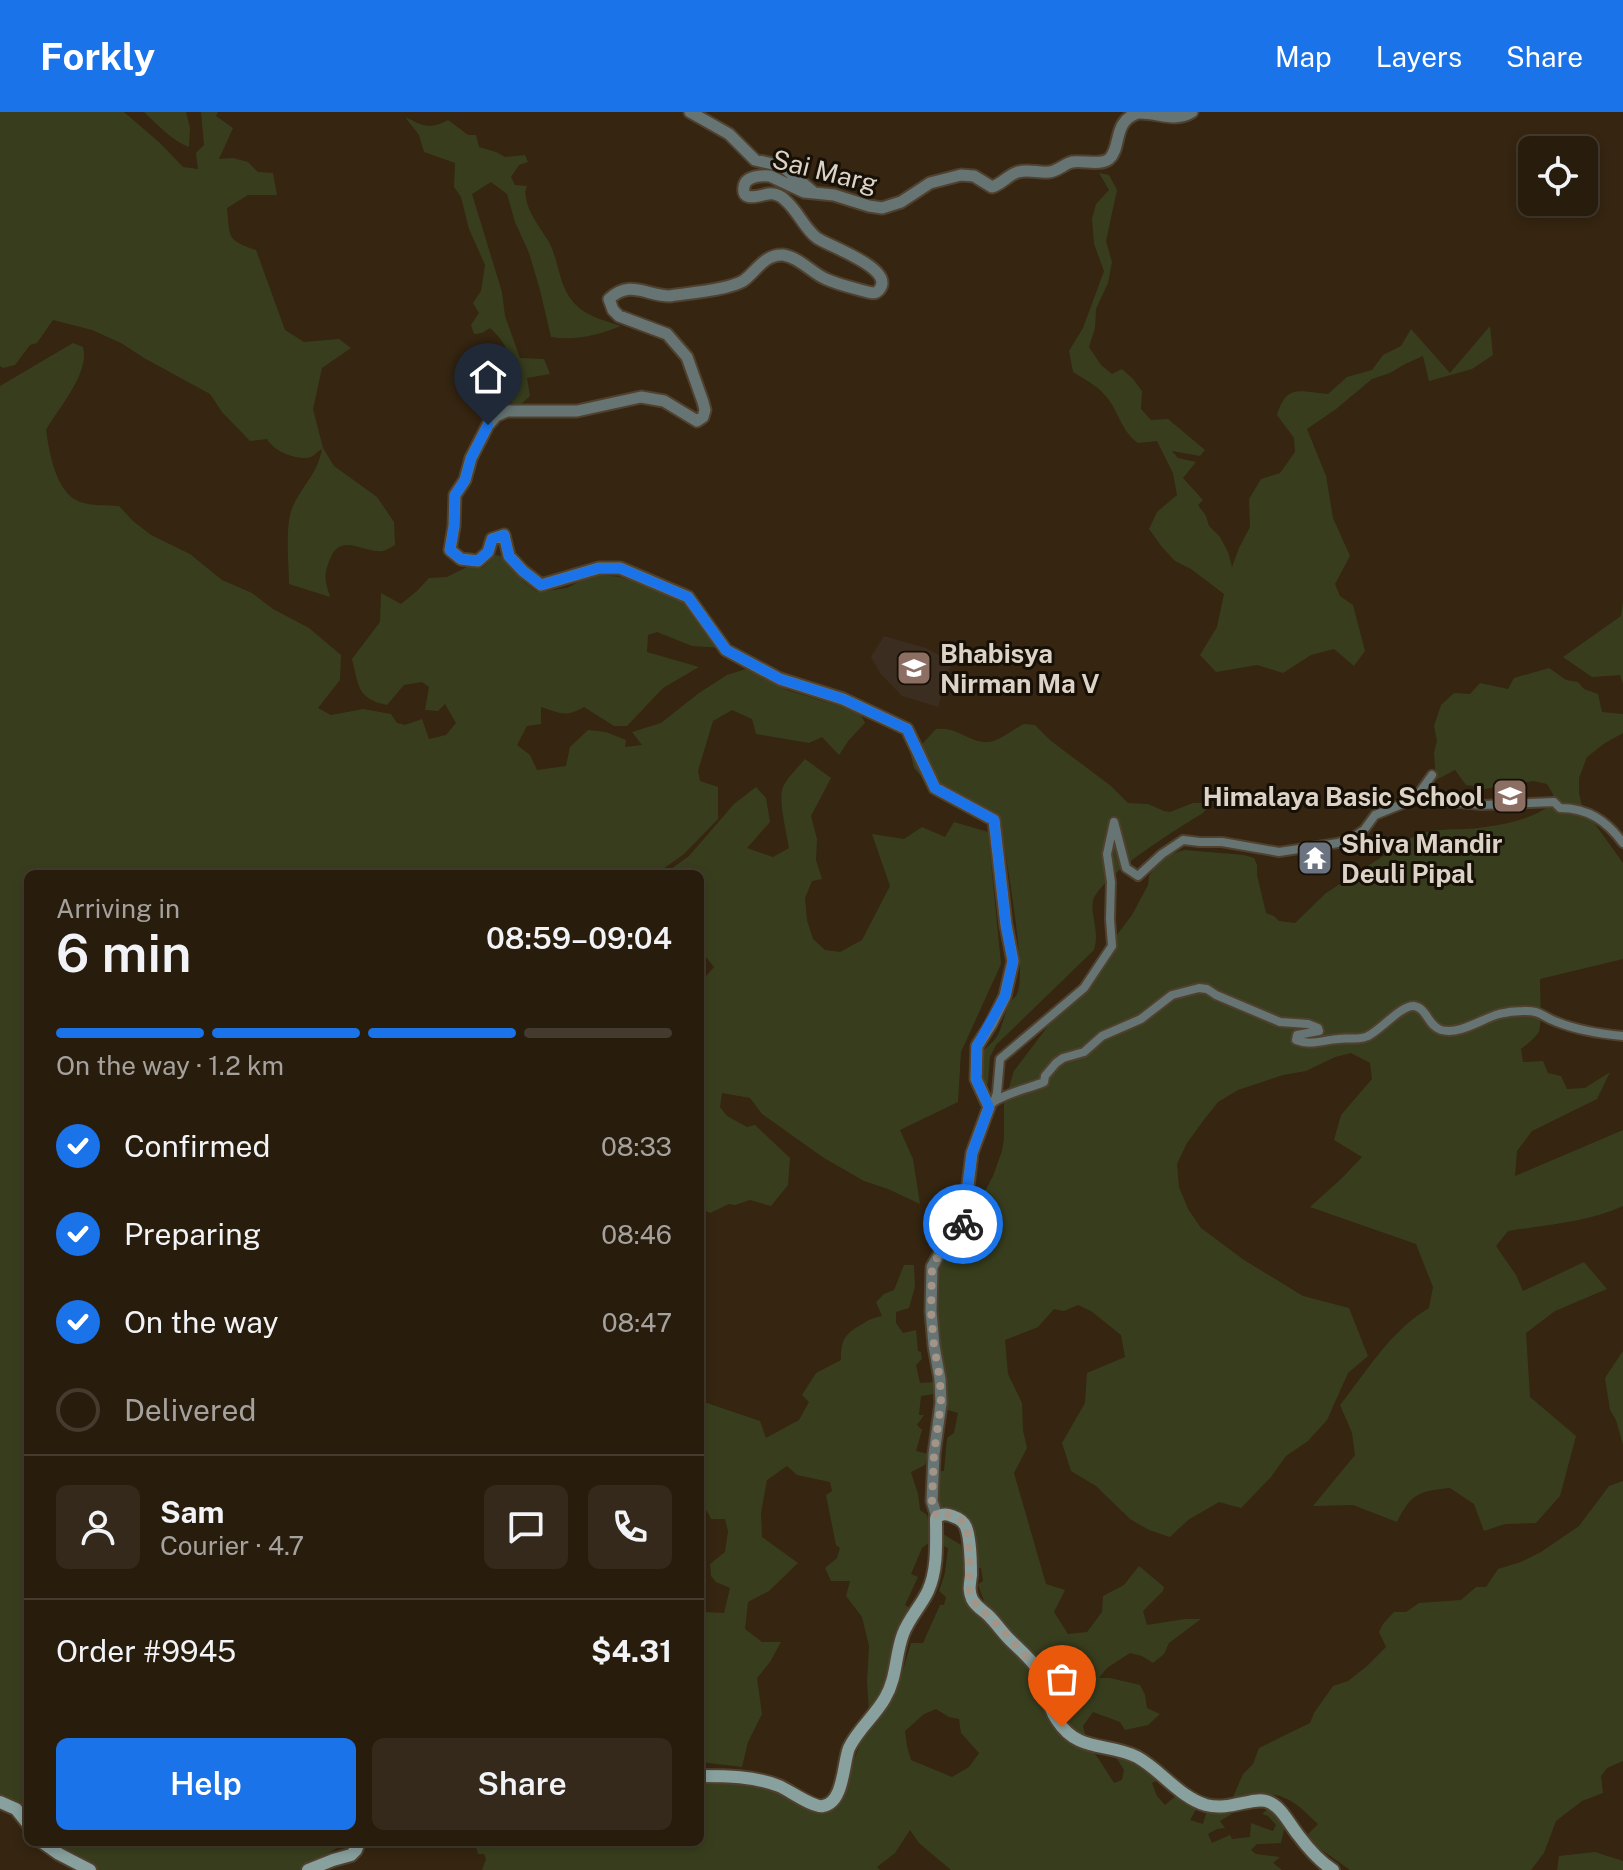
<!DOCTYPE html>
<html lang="en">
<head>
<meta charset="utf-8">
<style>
  :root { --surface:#281c0d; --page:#34291b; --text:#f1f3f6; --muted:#a5a19d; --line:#443a2e; --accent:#1a73e8 }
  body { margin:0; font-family:"Public Sans",sans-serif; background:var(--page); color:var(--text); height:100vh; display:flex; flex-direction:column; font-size:30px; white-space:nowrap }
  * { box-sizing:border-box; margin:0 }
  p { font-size:26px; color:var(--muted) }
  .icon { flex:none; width:44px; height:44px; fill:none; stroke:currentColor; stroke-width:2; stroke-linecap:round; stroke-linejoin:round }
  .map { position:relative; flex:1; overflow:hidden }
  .panel { position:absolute; left:24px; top:758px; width:680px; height:976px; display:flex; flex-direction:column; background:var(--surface); border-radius:12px; box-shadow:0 4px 12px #0003,0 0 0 2px var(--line) }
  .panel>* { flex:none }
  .buttons { position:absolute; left:1518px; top:24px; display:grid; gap:16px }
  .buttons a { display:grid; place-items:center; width:80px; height:80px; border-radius:12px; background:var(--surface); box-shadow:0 4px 12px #0003,0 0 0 2px var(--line); font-size:40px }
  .pin { position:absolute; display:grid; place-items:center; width:68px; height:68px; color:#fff; margin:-82px -34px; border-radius:50% 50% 50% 0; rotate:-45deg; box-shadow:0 0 8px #0007 }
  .pin .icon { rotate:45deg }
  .courier { position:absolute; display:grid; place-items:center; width:80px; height:80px; margin:-40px; border:6px solid #1a73e8; border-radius:50%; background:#fff; color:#222; box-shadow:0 2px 10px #0007 }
  .headline em { font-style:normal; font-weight:600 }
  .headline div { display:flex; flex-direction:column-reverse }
  .headline { display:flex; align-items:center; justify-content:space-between; height:136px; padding:0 32px }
  h1 { font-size:52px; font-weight:600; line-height:60px }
  .bar { display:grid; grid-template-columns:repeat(4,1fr); gap:12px 8px; align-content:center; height:96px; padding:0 32px }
  .bar i { height:10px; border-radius:6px; background:var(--line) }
  .bar .active { background:var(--accent) }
  .bar p { grid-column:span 4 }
  .line { display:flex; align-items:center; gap:20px; padding:0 32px; border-top:2px solid var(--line) }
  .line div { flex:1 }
  .round { display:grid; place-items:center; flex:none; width:84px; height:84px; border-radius:12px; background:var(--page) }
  ol { padding:0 32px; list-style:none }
  li { display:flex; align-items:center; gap:24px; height:88px }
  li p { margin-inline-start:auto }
  li .icon { padding:8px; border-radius:50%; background:var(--accent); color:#fff; stroke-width:4 }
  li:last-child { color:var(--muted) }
  li i { width:44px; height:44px; border:4px solid var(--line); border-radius:50% }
  .action { display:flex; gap:16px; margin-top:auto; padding:16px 32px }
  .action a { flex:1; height:92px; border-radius:12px; background:var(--accent); color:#fff; font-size:32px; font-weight:600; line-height:92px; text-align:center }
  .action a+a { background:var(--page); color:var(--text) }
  header { display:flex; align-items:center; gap:48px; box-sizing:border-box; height:112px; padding:0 40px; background:var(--accent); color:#fff }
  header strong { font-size:38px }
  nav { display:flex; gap:44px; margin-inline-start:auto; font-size:28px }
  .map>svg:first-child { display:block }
  .education { fill:#3c2d21 }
  .green { fill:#383e1d; fill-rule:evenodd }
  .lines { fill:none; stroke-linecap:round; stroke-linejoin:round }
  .minor-casing { stroke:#50412e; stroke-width:12 }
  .tertiary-casing { stroke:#50412e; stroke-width:15 }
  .secondary-casing { stroke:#50412e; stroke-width:16 }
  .minor { stroke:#667574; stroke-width:8 }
  .tertiary { stroke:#667574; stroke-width:11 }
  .secondary { stroke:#88a09e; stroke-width:12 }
  .done { stroke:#a29587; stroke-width:8; stroke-dasharray:0 14.4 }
  .route { stroke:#1a73e8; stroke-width:10 }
  .labels { text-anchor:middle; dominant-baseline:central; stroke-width:6; stroke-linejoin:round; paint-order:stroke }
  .street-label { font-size:26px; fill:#ddd2c6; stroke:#171007 }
  .poi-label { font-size:26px; font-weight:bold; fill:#ddd2c6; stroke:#171007; text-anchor:start }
</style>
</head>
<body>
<header>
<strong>Forkly</strong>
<nav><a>Map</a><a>Layers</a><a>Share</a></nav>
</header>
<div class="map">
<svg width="1623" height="1758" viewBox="0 0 1623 1758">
  <rect width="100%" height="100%" fill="#352511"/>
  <path class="education" d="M884,524l42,12 26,14 -14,45 -36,-11 -22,-23 -9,-16z"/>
  <path class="green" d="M0,0h124l36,31 23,24 15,2 -2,-16 8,-8 -3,-33h17l-2,4 17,12 -14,31 14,-1 15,4 10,10 15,1 4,22h-29l-21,13c3,29 -1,32 29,42l29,80 19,12 35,-3 12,9 -29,20 -9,41 10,39 11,18 43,31 17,25 1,23c-4,2 -8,5 -12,6 -18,3 -42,-20 -53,8 -7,17 -5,21 0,38l-41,-13c0,-22 -5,-61 5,-80 11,-22 23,-30 28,-55 -4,2 -7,6 -11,8 -15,4 -37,-6 -44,-18l-17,2 -28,-29 -12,-18 -66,-36 -23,-15 -29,-13 -39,-10 -16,23 -7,2 -15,20 -12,3 -3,-2z
    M144,0h42l4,16 -1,19c-17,-6 -32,-23 -45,-35z
    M405,5c19,9 24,13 43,3l20,15h8l3,12 17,5 9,5 20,-2 3,7 -9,3 -8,12 4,8 12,1c-2,6 -2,6 -1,12 2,15 15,31 23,44 11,21 9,45 27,63 12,12 30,16 45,21 -23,9 -45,15 -70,11l-11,-47 -11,-37 -14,-31 -8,-28 -16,-12 -19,12 30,98 3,24 15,42 24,1 6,15 -23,4 3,18 -13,12 -6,-6 -9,-14 9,-11c-3,-25 -2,-31 -21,-49l-8,5 -8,1 -3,-9 8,-12 -6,-10 8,-12 4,-26 -16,-36 -8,-32 -7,-10 1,-24 -31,-11 -5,-17z
    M1099,61l10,2 8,15 -11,51 6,21 -4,21 -12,26 -1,19 -6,19 12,18 11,9 10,-5 11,10 9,12 -1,18 10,11 17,-1 37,31 -5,6 -28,-5 6,7 18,4 -13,16 20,22 -5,5 8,11 3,10 11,11 8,15 4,15 7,-19 11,-21 -1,-28 12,-20 19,-6 15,-21 -1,-14 -17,-23c10,-32 23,-23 51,-21l19,-17 25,-7 11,-15 18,-9 10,-17 39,44 40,-47 3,29 -21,14 -43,12 -6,-25 -18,8 -15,9 -18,6 -36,30 -29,20 19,47 7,42 17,38 -15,28 5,12 13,9 12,46 -11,15 -20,-17 -23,6 -28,18 -26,-8 -41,7 -16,-17 17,-28 7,-33 -33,-25 -16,-8 -13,-14 -13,-18 8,-17 20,-17 -4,-22 -16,-32 -19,2c-15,-10 -19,-29 -29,-43 -9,-13 -23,-20 -36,-28l-4,-21 14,-23 21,-57 -10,-27 -2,-25 4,-15 13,-14z
    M73,231l10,4c7,26 -24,60 -37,83 3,21 10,64 34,72 12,4 27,3 39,4l14,15 18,14 39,19 32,26 30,13 21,16 36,19 32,27 -1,25 -22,28 13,7 32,-6 28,5 6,9 8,2 17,-6 7,20 17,-4 10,-12 -11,-19 -7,7 -13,-1 4,-23 -7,-5 -18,3 -17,20c-30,-6 -28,-19 -35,-46l28,-37 1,-29 20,11 16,-13 12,-13 18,-1 22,-11 13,2 13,-13 8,1 20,25 14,11 30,-4 26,-14 27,3 26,8 49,22 29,41 -32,-2 -35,-14 -9,3 -1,17 52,15 -36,21 -36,38h-13l-30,-19c-19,11 -24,6 -43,0v17l-14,2 -10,19 13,10 7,15 29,-4 4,-19 18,-17 18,2 20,8 -1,7 17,-2 -10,-13 29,-9 38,-30 28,-18 19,-6 12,5 29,16 56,17 18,8 4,8 -16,17 -10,15 -17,-18 -13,6 -53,-9 -4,-15 -20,-9 -19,11 -15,50 2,10 18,6v32l-34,35 -28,20h-628v938l-28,-12v-1414z
    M1623,489v83l-3,-9 -28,2 -29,-20 58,-41z
    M1549,556l17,12 12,2 6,7 14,5 4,18 21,2v19l-18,10 -18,14 -8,21v15l3,13 41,57v96l-83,20c0,11 2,45 -1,52 -3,7 -12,13 -18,18l2,13 20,-1 5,12 13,3 6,13 18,-1 25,-16 -13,27 -65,32 -15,20 -2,25 108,-46v76c-35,16 -77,19 -115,25l-12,15 20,29 7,16 61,-29 23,27 -52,22 -29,22 4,64 46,39 -16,60 -24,27 -31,1 -21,7 -10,-27 -24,-16c-30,3 -39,5 -53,34l-44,-17 -40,1 42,-51 -3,-22 -12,-28c28,-35 50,-74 89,-97l4,-21 -17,-43 -106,-37 31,-28 21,-22 -28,-17 7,-25 31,-36 -2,-16 -19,-10 -16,4 -29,14 -23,4 -45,15 -20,12 -15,19 -16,22 -10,21 2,23 9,22 13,19 43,32 59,36 46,12 19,48 -20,17 -21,47 -19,21 -22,15 -15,21 -30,31 -22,-6 -31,18 -18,17 -21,-7 -19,-11 -34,-33 -25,-15 -9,-28 23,-40 2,-30 38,-16 -4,-22 -30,-24 -13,-6 -14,6 -10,-2 -16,18 -33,13 3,34 14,29 1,27 4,18 -13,25 32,111 19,6 -11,22 14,22 19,-2 15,-20 1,-16 21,-11 15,-19 25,21 -1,4 -20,20 4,14 38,-6h16l-32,24 -5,11 -11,9 -11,-7 -12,-3 -23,15 -8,10h11l30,7 5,10 2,13 13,6 -12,11 -23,5 -5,-8 -27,-10 -10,14 3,12c-18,-14 -35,-23 -34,-47l-67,-87 -7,-20 5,-3 -2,-13 -9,-1 -5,-43 -29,-11 -3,-41 9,-1 3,-33 7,-5 4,-20 -13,-4 -11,-119 7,-30 11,-14 7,-5 34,-65 9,-25 2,-12v-35l10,-33 118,-156 16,-30 1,-9 6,-9 10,-11 19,-6 60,5 10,3 3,7v10l9,38 8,3 5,5 16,2 31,-30 85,-55c25,-12 41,-7 67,-10 26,-3 57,-9 76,-26l-1,-8 -6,-10 -14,-3 -54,9 -5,-4 -8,-1 -11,-15 -19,10 -2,-27 3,-12 -3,-15 7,-21 13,-12 16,1 10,-11 28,6 6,-11z
    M1024,612l11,1 16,16 60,45 17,17 20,1 16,7 6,1 23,-9h11l3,5 -4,5c-23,14 -103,63 -110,88 -3,14 7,30 1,49l-98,95 -6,12 -2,25 -2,6c-34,-26 -5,-31 10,-50 7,-11 8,-24 13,-34 2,-4 6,-6 8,-10 11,-21 -13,-145 -17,-175l-21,-14 -29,-6 -16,-8 -20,-23 -3,-12 25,-27c21,-3 34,14 52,13 12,-1 25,-13 36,-18z
    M805,647l26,19 -20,38 6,23 -1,21 6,19 -10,2 -7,17 2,22 6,19 12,11 15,2 22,-12 28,-54 -18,-52 32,5 18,-12 23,10 9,-15 34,10 13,132 -40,88 -3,50 -58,28 13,29 7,45 -32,-15 -24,-8 -40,-23 -62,-44 -12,-16 -28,-5 -2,14 7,9 20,11 8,-2 35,33 -2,27 -17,21 -21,-6 -15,5 -6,-1 -19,9 -10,-5v-225l14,-16 -14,-17v-76h-36l25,-18 45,-52 22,-17 10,11 4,24 -23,26 26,9 16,-9c-2,-13 -10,-46 -7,-58 3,-11 16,-22 23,-31z
    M904,1153h10l1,22 -6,21 -13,4v11l7,10 13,-3 2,21 3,1 1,7 -6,6 4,18 14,-1v12l-13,2 -2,19h5l-7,10 5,5 -6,21 12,3 -3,11 -14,7 7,22 2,16 7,5 7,24 -12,9 -11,26 7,3 -13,28 7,4 -19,60 -24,41 -2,-28 2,-36 -7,-29 -16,-21 4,-15h-19l-6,-13 12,-10 3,-10 -4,-3 -10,-50 6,-4 -2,-9 -33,-7 -10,-9 -20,14 -6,33 1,24 36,26 -29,28 -21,11 -3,27 17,13h19l-11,20 -13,16 5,36 -14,28 -6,25 -42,-5v-148l4,-2 20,1 6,-25 -14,-6 -5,-6 -1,-12 15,-12 3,-21 -3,-12h-14l-4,-8 -7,-1v-107l4,-1 56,19 6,17 33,-18 10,-18 -7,-7 14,-22 25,-13c0,-22 4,-26 23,-37 6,-4 11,-6 18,-7l-6,-14 8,-8 10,-4z
    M1623,1239v94l-7,-25 -6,-10 -5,-32z
    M1623,1369v280l-16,7 -6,8 2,17 -21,8 -26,20 -12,32 -13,17h-181l-34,-24 -8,-12 10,-10c-13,-12 -26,-27 -44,-29 -14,-1 -27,3 -41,2l10,-23 10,-10 6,-16 51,-25 4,-10 19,-27 15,-5 18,-14 20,-20 -7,-15 4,-8 11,-12h12l13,-9 42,-3 15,-13h10l12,-18 23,-7 20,-10 38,-26 30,-40z
    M943,1422l18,11 4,27 -2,16 11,24 13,12 24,27 12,10 9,12 10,25 40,50 11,4 5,6 16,25 8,-3 2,-10 -11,-18 23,8 26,18 -10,5 5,13 8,9 12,-10 21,11 -8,14 13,4 4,-14 18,1 7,3 -12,7 5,7 -8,1 -9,5 4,9 18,-8 2,4 18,-2 1,-14 22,8 3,-6 -8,-9 -6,-2 8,-7 13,13 1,10 -3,13 -24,1 -6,6 5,4 24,3 -7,6 9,7h-331l-32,-27 -9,-13 -15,23 -18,14 3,3h-398l4,-11 -2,-5h-6l-3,-11 1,-1h224v-60l44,2 31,5 52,24 15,-11 2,-14 17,-47 10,-19 25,-28 15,-51h12l17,-38h4l2,-8 -7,-6 6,-18 3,-25 -7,-3zM936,1597l13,8 10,2 2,14 18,20 -10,14 -17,10 -41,-17 -4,-14 -2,-15 19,-17z
    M46,1730h301l-47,28h-208z
    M1595,1740l28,9v9h-66l2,-14z"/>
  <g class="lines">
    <defs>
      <path id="minor" d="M1415,687l67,6 72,-3 6,6c28,0 47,13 63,35
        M993,990c16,-10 34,-13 51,-20l1,-6 11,-13 7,-5 21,-6 18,-16 39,-17 31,-24 27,-7 8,1 9,6 64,27 28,2 10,4 1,3 -22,4 -1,5c15,6 27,0 42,-1 11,-2 20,2 30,-3 13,-6 33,-31 46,-30 13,2 14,20 27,24 19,5 40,-11 58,-16 8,-2 16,-3 24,-3 18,-1 19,6 34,11 20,8 44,12 66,14
        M994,990l3,-9 3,-34 84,-71 28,-42 -2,-27 1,-37 -4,-28 7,-32 12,46 12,8 24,-22 21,-14 17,2h22l57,10 59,-9 16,-6 10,-7 11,-15 40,-16 17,-24"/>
      <path id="tertiary" d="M690,0l39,22 26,26 27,6 30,25
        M937,1405l-5,-16 2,-47 7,-51 -1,-24 -6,-33 -3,-35 1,-44 8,-14 23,-28 9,-72 17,-46 -13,-28 1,-33 14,-22 14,-28 8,-35 -7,-36 -12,-105 -59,-32 -28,-59 -64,-30 -63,-20 -54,-29 -38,-53 -68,-29h-21l-58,17 -18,-14 -14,-15 -5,-21 -12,4 -4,13 -10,9 -17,-2 -11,-9 4,-24 1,-31 10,-15 6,-22 17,-33 8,-9 11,-5h70l64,-14 23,4 33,20 6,-4 2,-7 -2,-8 -16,-45 -20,-23 -48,-18 -6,-6 -4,-11c22,-20 37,-3 61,-3 18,-3 58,-6 73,-15 13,-9 21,-27 40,-26 16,2 29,18 43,24 13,6 28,9 42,13 5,1 7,2 11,-2 18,-21 -51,-44 -62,-52 -13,-10 -19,-27 -32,-38 -5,-5 -10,-7 -17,-6 -7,1 -27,9 -24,-7 1,-11 18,-12 26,-11l34,16 30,3 35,11 13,2 19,-6 29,-19 31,-8 13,1 18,11c10,-3 16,-12 26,-15 10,-3 21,1 31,0 9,-1 15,-8 23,-10 11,-2 28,4 37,-3 13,-11 3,-38 29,-46 19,-1 37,10 54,-1"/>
      <path id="secondary" d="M700,1664c26,0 54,0 79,10 10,4 34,22 44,20 21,-3 20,-43 26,-58 9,-19 26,-32 36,-50 12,-20 10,-43 18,-64 6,-16 18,-28 25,-43 10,-22 8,-49 8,-73 5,-4 9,-5 16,-2 6,2 12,5 14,11 4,10 5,36 5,48 -1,9 -3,15 1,24 4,8 11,11 17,17 7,7 13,16 20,23 10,10 21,19 29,31 12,18 7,33 19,50 21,33 50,22 80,37 24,13 42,40 69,48 23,6 45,-8 60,-4 15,4 23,23 33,35 9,12 20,25 34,34
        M0,1690l16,7 12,15
        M42,1730l17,12 31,16
        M308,1758l25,-10 18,-5 5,-5 3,-8"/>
    </defs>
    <use href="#minor" class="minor-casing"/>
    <use href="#tertiary" class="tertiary-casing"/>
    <use href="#secondary" class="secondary-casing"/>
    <use href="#minor" class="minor"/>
    <use href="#tertiary" class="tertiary"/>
    <use href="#secondary" class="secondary"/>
  </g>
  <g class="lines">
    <path class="done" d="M963,1112l-23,29 -8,14 -1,44 3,35 6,33 1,24 -7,51 -2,47 5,16c12,-6 23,0 30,11l3,38 -1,22 3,11 6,8 14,12 44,48 11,19 2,20 13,21"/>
    <path class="route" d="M488,313l-17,33 -6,22 -10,15 -1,31 -4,24 11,9 17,2 10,-9 4,-13 12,-4 5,21 14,15 18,14 58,-17h21l68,29 38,53 54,29 63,20 64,30 28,59 59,32 12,105 7,36 -8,35 -28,50 -1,33 13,28 -17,46 -9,71"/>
  </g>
  <defs>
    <symbol id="school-square" viewBox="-11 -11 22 22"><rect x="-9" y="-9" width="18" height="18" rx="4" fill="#8d6e63" stroke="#171007"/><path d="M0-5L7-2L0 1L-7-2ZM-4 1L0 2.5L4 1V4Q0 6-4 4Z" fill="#fff"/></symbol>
    <symbol id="temple-square" viewBox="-11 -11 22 22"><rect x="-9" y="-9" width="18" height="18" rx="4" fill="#6b7280" stroke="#171007"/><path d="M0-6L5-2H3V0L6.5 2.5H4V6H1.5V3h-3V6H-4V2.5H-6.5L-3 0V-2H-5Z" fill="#fff"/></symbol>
  </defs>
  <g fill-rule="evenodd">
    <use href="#school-square" x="894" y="536" width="40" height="40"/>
    <use href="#school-square" x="1490" y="664" width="40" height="40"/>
    <use href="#temple-square" x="1295" y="726" width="40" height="40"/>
  </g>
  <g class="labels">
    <g class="street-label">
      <text transform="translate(825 59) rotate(14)">Sai Marg</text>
    </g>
    <g class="poi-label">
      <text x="940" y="541">Bhabisya<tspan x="940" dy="30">Nirman Ma V</tspan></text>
      <text x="1484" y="684" text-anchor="end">Himalaya Basic School</text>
      <text x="1341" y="731">Shiva Mandir<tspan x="1341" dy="30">Deuli Pipal</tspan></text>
    </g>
  </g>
</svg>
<div class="buttons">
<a><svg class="icon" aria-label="locate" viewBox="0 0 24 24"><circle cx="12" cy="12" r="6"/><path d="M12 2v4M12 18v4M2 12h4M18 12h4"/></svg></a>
</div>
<div class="pin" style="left:1062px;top:1615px;background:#ea580c"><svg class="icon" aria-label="bag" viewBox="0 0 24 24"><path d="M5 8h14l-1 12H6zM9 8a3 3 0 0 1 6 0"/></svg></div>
<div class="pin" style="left:488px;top:313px;background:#1f2937"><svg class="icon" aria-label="home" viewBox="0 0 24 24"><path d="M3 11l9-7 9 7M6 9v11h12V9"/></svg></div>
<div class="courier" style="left:963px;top:1112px"><svg class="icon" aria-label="bike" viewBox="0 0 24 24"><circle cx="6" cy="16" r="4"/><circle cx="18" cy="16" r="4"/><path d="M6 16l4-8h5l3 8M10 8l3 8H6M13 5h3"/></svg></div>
<section class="panel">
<div class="headline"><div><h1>6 min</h1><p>Arriving in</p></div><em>08:59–09:04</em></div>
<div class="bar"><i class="active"></i><i class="active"></i><i class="active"></i><i></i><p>On the way · 1.2 km</p></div>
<ol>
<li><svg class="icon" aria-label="check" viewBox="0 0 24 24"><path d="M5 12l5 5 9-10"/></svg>Confirmed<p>08:33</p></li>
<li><svg class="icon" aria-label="check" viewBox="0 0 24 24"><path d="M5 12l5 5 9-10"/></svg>Preparing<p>08:46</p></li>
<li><svg class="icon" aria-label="check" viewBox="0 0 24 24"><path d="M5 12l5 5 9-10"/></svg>On the way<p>08:47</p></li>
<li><i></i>Delivered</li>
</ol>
<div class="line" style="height:144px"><a class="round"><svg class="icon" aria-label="person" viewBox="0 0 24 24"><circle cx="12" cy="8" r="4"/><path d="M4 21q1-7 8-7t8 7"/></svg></a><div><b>Sam</b><p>Courier · 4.7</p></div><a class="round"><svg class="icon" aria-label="chat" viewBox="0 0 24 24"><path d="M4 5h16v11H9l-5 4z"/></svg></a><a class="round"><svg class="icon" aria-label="phone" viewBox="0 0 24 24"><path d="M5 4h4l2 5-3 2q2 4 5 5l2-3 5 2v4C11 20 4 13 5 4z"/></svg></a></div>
<div class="line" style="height:104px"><div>Order #9945</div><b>$4.31</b></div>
<div class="action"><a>Help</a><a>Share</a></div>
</section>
</div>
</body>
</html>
